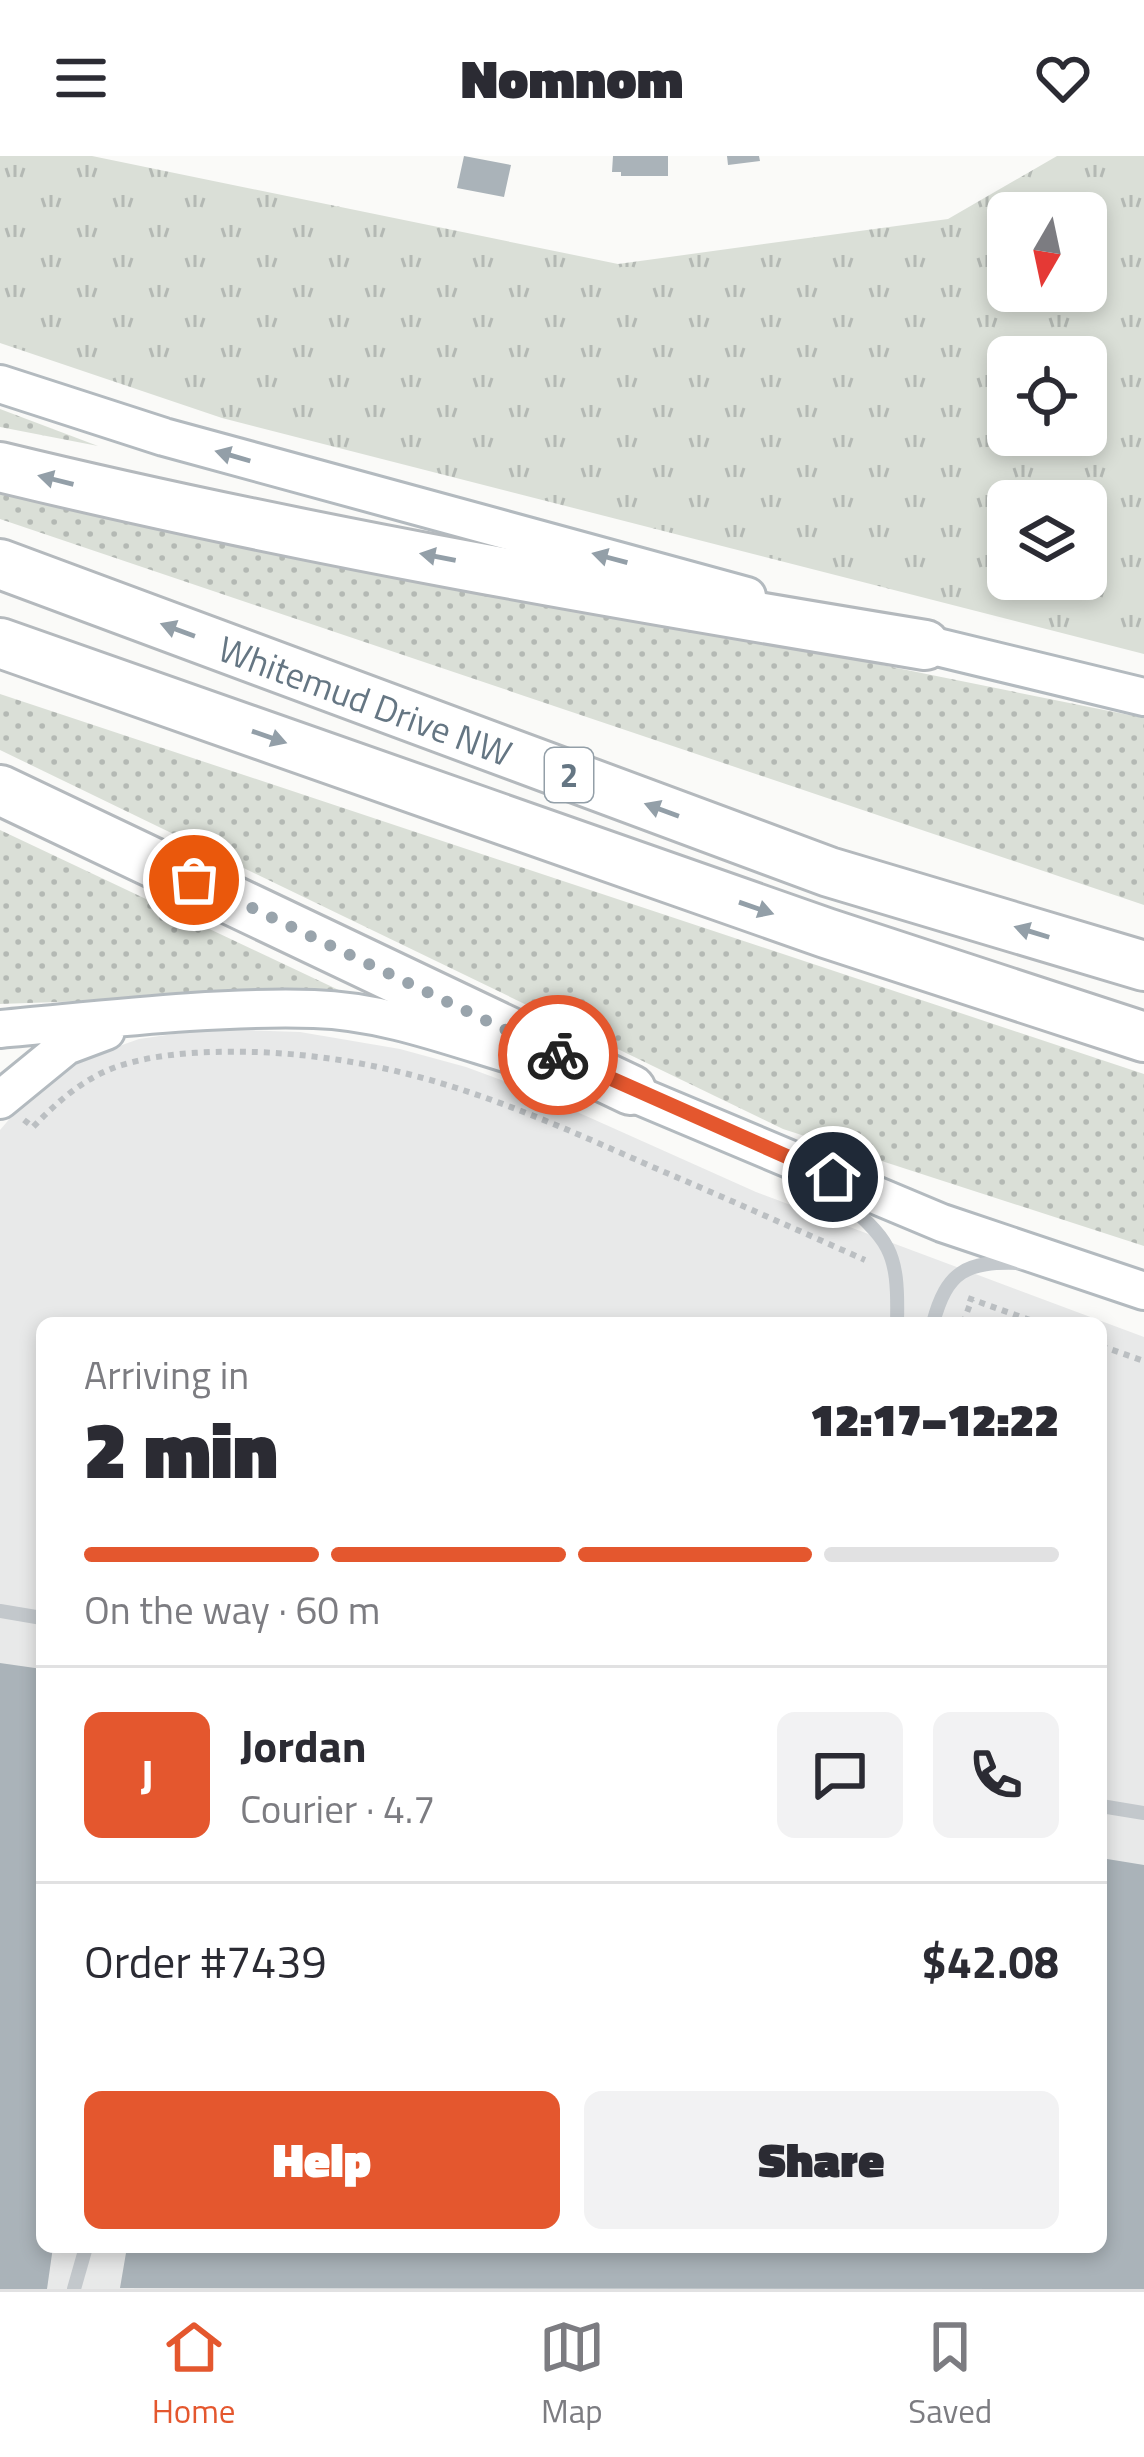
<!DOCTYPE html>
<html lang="en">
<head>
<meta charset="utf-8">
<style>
  :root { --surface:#fff; --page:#f2f2f3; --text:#2b2b33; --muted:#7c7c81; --line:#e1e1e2; --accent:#e4572e }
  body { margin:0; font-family:"Titillium Web",sans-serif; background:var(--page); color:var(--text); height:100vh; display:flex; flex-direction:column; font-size:45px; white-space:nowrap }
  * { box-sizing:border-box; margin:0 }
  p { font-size:39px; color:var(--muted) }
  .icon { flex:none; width:66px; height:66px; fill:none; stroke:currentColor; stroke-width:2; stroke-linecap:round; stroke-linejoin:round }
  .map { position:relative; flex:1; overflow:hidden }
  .panel { position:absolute; left:36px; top:1161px; width:1071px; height:936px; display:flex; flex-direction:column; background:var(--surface); border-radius:18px; box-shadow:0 6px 18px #0003 }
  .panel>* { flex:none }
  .needle { width:78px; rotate:189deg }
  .fabs { position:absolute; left:987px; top:36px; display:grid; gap:24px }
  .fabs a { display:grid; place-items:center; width:120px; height:120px; border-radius:18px; background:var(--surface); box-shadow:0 6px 18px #0003; font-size:60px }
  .pin { position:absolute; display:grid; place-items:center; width:102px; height:102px; color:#fff; margin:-51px; border:6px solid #fff; border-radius:50%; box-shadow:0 3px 12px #0007 }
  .courier { position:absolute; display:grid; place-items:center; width:120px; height:120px; margin:-60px; border:9px solid #e4572e; border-radius:50%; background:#fff; color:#222; box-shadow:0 3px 15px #0007 }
  .headline em { font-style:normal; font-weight:800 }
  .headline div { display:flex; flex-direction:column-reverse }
  .headline { display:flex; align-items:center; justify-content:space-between; height:204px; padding:0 48px }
  h1 { font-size:78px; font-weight:800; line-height:90px }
  .bar { display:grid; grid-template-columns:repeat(4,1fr); gap:18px 12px; align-content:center; height:144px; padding:0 48px }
  .bar i { height:15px; border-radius:9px; background:var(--line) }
  .bar .selected { background:var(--accent) }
  .bar p { grid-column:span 4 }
  .line { display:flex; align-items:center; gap:30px; padding:0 48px; border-top:3px solid var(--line) }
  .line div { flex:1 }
  .round { display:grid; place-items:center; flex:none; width:126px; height:126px; border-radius:18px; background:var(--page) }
  .cta { display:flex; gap:24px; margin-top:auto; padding:24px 48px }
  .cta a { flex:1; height:138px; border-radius:18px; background:var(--accent); color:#fff; font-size:48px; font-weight:800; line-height:138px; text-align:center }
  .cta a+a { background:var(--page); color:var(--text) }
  header { display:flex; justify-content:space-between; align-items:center; height:156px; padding:0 48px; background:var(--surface); font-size:54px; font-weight:800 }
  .dock { display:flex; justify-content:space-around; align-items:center; height:168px; border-top:3px solid var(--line); background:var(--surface); font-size:33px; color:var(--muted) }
  .dock a { display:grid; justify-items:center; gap:6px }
  .dock .selected { color:var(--accent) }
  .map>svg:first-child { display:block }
  .built { fill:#e8e9e9; fill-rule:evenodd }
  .grass { fill:url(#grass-dots) }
  .park { fill:url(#park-tufts); fill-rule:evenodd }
  .building { fill:#aab3b9 }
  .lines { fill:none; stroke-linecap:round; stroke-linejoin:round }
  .secondary-casing { stroke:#b3babf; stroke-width:42 }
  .highway-casing { stroke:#b4b9bd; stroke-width:54 }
  .path { stroke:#bbbfc2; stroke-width:6; stroke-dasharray:6 6; stroke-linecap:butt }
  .lane { stroke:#c3c8cc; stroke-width:14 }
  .secondary { stroke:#fff; stroke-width:36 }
  .highway { stroke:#fff; stroke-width:48 }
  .oneway { fill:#939fa8 }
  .done { stroke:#99a4ac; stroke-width:12; stroke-dasharray:0 21.6 }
  .route { stroke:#e4572e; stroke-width:15 }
  .labels { text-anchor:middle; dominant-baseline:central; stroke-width:12; stroke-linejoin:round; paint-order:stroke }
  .shield { fill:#fff; stroke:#939fa8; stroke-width:3 }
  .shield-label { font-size:33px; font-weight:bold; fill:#657683 }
  .street-label { font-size:36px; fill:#657683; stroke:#fff }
</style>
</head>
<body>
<header><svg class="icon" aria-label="menu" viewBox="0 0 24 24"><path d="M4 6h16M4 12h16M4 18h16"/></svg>Nomnom<svg class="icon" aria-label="heart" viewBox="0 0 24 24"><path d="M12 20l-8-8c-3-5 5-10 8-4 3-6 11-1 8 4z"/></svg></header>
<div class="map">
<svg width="1144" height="2133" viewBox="0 0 1144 2133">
  <defs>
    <pattern id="grass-dots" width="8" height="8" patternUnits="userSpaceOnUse" patternTransform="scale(3)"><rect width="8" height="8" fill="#dadfd7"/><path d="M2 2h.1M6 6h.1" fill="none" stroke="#b4b9b4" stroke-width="1.8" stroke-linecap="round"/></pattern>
    <pattern id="park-tufts" width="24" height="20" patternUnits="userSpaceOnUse" patternTransform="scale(3)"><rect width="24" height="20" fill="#dadfd7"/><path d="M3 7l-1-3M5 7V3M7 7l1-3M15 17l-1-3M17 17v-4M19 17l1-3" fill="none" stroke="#b4b9b4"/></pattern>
  </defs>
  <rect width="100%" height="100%" fill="#fafaf8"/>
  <path class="built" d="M209,873l91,3 100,17 66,18 62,23 228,102 388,145v952h-1144v-1159l30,-35 47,-34 62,-22zM42,1167h1059v924h-1059z"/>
  <path class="grass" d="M0,253l98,37 -98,-19z
    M0,331l1144,231v187l-1144,-386z
    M0,538l1144,380v172l-361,-117 -783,-379z
    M0,674l343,162 -343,12z"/>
  <path class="park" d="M0,0h92l526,108 330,-45 109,-63h87v498l-922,-236 -222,-75zM1008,57h78v78h-78zM1008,201h78v78h-78zM1008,345h78v78h-78z"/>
  <path class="building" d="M464,0l47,9 -7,32 -47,-9z
    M613,0h55v20h-47v-4h-9z
    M727,0h32l1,5 -32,4z
    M0,1507l42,6v578h11l-6,42h-47z
    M1101,1702l43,7v424l-1024,-1 7,-41h974z"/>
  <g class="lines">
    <defs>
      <path id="secondary" d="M0,228l164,53 583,159
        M904,483l240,58
        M0,873c101,-9 212,-23 314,-20 73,2 145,31 215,51
        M611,928l331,139 202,68
        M0,944l66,-54 40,-15"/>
      <g id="highway">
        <path d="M0,311c305,74 616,127 925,178"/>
        <path id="s1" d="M0,408l829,308 315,94"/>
        <path d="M0,487l826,290 318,104"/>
        <path d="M0,634l631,300"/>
      </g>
    </defs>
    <use href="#secondary" class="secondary-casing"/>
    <use href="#highway" class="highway-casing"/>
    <path class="path" d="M24,964l9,7c25,-26 53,-51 89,-62 42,-13 91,-14 135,-13 149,6 258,54 391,113 73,31 145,63 217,95
      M968,1142l70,25
      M963,1167l9,-24
      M1101,1190l43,15"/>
    <path class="lane" d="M833,1036c56,48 66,55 64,131
      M933,1167c14,-52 33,-62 87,-60
      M0,1455l42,7
      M1101,1650l43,7
      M74,2133l12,-42"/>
    <use href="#secondary" class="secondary"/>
    <use href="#highway" class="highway"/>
  </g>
  <defs><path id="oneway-solid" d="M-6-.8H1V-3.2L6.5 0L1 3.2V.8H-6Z" transform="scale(3)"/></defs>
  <g class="oneway">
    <use href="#oneway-solid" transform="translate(233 300) rotate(-164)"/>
    <use href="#oneway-solid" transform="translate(56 324) rotate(-166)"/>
    <use href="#oneway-solid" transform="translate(438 401) rotate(-169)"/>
    <use href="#oneway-solid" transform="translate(610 402) rotate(-165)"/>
    <use href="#oneway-solid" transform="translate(178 474) rotate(-160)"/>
    <use href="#oneway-solid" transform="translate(269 581) rotate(19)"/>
    <use href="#oneway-solid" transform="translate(662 654) rotate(-160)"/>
    <use href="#oneway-solid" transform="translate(756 752) rotate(19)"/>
    <use href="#oneway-solid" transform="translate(1032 776) rotate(-163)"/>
  </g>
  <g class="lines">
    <path class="done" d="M194,724l364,175"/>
    <path class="route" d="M558,899l275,122"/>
  </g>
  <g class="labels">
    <rect class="shield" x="545" y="592" width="48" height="54" rx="9"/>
    <g class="shield-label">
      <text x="569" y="619">2</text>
    </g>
    <g class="street-label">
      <text stroke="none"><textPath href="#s1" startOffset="390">Whitemud Drive NW</textPath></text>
    </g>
  </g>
</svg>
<div class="fabs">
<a><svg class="needle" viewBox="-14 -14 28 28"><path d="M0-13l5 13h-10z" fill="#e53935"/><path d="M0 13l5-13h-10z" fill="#7c7c81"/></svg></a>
<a><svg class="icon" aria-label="locate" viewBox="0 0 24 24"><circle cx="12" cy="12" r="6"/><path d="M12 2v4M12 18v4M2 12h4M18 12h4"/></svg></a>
<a><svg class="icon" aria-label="layers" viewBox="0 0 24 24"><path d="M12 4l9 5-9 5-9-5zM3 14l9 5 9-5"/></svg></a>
</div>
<div class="pin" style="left:194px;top:724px;background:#ea580c"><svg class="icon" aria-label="bag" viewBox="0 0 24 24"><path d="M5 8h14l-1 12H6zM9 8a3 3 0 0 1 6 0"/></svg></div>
<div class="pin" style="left:833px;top:1021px;background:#1f2937"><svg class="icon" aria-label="home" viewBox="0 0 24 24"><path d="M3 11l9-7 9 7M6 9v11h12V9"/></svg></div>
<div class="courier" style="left:558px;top:899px"><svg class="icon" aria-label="bike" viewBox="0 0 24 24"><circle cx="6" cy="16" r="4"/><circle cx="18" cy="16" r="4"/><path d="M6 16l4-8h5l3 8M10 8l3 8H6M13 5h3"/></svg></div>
<section class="panel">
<div class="headline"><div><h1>2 min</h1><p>Arriving in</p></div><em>12:17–12:22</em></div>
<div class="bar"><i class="selected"></i><i class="selected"></i><i class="selected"></i><i></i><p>On the way · 60 m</p></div>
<div class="line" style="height:216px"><b class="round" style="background:var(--accent);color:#fff">J</b><div><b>Jordan</b><p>Courier · 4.7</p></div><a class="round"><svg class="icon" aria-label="chat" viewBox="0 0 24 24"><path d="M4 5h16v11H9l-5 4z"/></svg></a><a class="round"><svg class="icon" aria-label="phone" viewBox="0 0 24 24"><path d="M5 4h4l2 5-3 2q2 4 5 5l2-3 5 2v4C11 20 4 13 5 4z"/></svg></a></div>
<div class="line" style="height:156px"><div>Order #7439</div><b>$42.08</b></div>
<div class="cta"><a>Help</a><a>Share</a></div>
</section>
</div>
<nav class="dock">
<a class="selected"><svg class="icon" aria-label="home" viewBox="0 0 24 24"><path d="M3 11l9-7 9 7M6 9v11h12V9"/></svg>Home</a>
<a><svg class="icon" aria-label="map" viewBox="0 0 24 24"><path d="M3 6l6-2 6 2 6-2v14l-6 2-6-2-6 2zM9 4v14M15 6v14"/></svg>Map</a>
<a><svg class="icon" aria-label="saved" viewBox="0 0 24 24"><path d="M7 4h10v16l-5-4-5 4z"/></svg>Saved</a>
</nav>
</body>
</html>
